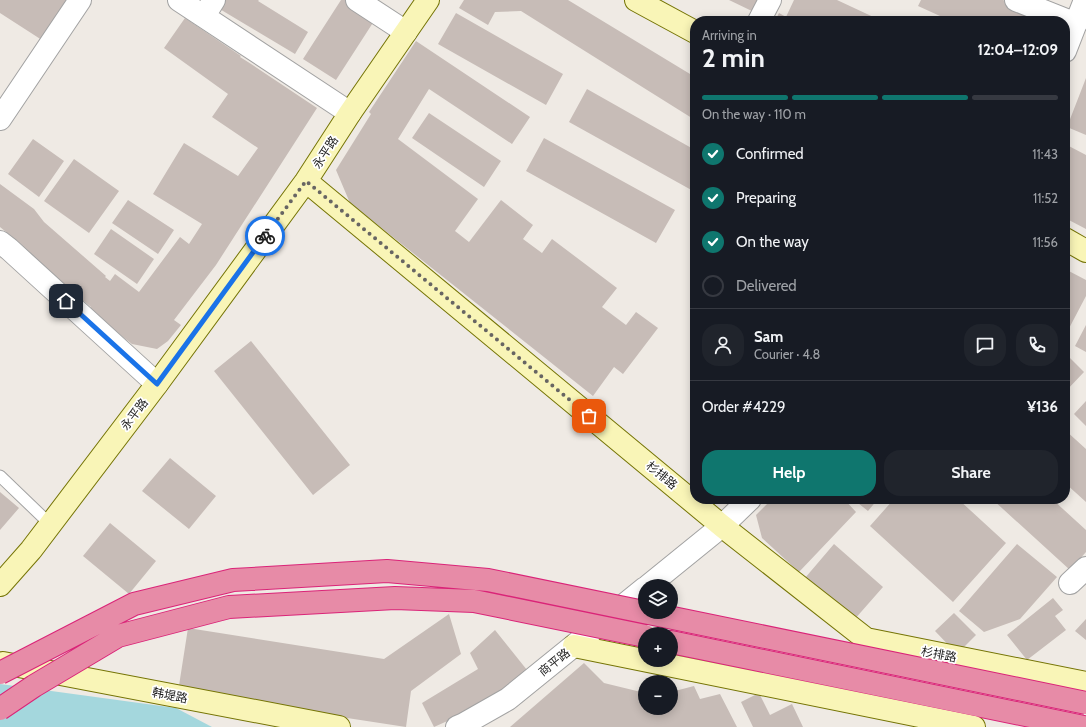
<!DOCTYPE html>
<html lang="en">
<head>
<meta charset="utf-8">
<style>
  :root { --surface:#171b24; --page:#20242c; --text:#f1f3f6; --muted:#9ea1a6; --line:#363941; --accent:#0f766e }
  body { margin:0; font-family:Cabin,"Noto Sans SC",sans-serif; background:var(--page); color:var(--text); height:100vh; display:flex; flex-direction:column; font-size:15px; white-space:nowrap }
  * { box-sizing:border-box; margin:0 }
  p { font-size:13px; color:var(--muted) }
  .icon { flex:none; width:22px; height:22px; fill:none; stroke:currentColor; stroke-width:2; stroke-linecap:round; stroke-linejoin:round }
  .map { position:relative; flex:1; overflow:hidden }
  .drawer { position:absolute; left:690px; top:16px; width:380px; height:488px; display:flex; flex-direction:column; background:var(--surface); border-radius:16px; box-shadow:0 2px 10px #0003 }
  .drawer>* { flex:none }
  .controls { position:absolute; left:638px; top:579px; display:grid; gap:8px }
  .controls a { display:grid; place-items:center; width:40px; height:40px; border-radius:50%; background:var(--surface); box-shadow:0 2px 10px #0003; font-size:20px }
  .pin { position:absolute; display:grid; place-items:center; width:34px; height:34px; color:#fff; margin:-17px; border-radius:8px; box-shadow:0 2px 6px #0006 }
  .courier { position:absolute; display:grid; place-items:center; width:40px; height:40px; margin:-20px; border:3px solid #1a73e8; border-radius:50%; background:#fff; color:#222; box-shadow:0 1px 5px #0007 }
  .overview em { font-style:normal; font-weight:700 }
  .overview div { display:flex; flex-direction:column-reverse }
  .overview { display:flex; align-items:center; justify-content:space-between; height:68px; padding:0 12px }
  h1 { font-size:26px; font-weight:700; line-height:30px }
  .bar { display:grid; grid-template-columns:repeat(4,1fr); gap:6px 4px; align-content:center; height:48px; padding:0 12px }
  .bar i { height:5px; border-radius:3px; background:var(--line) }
  .bar .current { background:var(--accent) }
  .bar p { grid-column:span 4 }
  .line { display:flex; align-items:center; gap:10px; padding:0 12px; border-top:1px solid var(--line) }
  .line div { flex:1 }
  .round { display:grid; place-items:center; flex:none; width:42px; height:42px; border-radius:16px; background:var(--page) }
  ol { padding:0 12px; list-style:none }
  li { display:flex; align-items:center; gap:12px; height:44px }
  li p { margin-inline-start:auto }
  li .icon { padding:4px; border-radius:50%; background:var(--accent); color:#fff; stroke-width:4 }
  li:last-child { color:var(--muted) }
  li i { width:22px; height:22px; border:2px solid var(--line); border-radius:50% }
  .button { display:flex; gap:8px; margin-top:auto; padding:8px 12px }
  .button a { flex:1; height:46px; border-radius:16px; background:var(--accent); color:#fff; font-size:16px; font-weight:700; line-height:46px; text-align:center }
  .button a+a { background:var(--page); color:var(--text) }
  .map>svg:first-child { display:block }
  .water { fill:#a4d7dd }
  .building { fill:#c7bcb7 }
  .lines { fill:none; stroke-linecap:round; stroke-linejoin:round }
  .lane-casing { stroke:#a2a2a2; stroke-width:13 }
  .street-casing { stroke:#a2a2a2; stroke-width:24 }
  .secondary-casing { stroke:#757405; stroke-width:24 }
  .highway-casing { stroke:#da2478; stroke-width:24 }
  .lane { stroke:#fff; stroke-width:11 }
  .street { stroke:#fff; stroke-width:22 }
  .secondary { stroke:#f9f5b7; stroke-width:22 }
  .highway { stroke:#e78ba7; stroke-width:22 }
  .highway-bridge-casing { stroke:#da2478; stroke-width:24; stroke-linecap:butt }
  .highway-bridge { stroke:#e78ba7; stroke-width:22 }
  .done { stroke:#676563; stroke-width:4; stroke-dasharray:0 7.2 }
  .route { stroke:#1a73e8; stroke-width:5 }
  .labels { text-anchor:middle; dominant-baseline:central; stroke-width:3.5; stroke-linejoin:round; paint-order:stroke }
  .street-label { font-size:12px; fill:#1e1e1e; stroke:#fff }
</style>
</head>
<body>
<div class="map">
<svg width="1086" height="727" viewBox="0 0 1086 727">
  <rect width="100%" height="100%" fill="#efeae4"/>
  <path class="water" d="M0,684l176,24 36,19h-212z"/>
  <path class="building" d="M0,0h72l-27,42 -45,-29z
    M223,0h36l-1,1 50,31 -13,22 -77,-46z
    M341,0h7l28,18 -40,62 -33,-21z
    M464,0h104l127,77v43l-174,-109 -26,1 -7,13 -29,-17z
    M729,0h33l-6,13z
    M794,0h43l45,21h-107l4,-8 7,4z
    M921,0h82l26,11 13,10h-91l-33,-15z
    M456,13l107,61 -17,31 -108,-61z
    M185,18l56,38 -1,1 8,5 69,46 -101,157 -42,55 7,5 -13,16 -11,8 -25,-5 -44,-34 3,-3 -7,-6 -1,1 -62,-53 2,-3 -23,-19v-43l34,25 10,13 62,54 -1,1 5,4 5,-7 24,18 41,-55 9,7 13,-20 -49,-30 31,-51 54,33 20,-28 -46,-31 16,-23 -64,-46z
    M416,41l114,76 -18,27 -83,-55 -31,50 80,60 -23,32 14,11 32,-42 32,25 -10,14 19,14 10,-14 65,49 -15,19 24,18 10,-13 22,16 -35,46 -9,-7 -21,29 -243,-193 -14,-33 35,-56 -2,-2z
    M1086,78v57l-19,-8z
    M587,89l108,61v42l-126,-70z
    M429,113l72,48 -17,26 -72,-49z
    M544,138l131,72 -19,33 -130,-72z
    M33,139l31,22 -25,36 -31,-23z
    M1065,144l21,11v74l-21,-11z
    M74,159l45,32 -30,42 -45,-32z
    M128,200l46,30 -16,24 -46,-31z
    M111,229l43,30 -17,25 -43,-30z
    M1065,269l21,11v16l-21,40z
    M1086,325v27l-11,-6z
    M251,341l99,124 -37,30 -99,-124z
    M1065,353l19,19 -19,20z
    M1086,401v25l-12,-12z
    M1065,430l21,19v53l-21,-19z
    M170,458l46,38 -27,33 -47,-38z
    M0,492l19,16 -19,22z
    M772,499h72l12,13 -57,60 -37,-34 -6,-23z
    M853,499h25l-10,12z
    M894,499h64l48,44 -53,59 -83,-76z
    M992,499h60l34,31v22l-16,18z
    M110,523l46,38 -27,33 -46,-38z
    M834,544l49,43 -29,33 -49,-42z
    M1017,544l40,33 -37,42 -36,13 -25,-21z
    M1053,598l10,12 -8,6 11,14 -39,30 -20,-25z
    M954,613l22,22 -19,19 -22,-23z
    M449,614l12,40 -50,37 -5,36 -228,-35 10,-64 196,31z
    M1086,619v21l-11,-9z
    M495,630l32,40 -44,35 -49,22 -12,-24 56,-34 -8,-16z
    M584,663l20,20 41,10v15h26v-16l23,-6 6,13 20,-5 17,33h-227z
    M759,693l11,22 22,-11 11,23h-50l-12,-25z"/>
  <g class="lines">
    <defs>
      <path id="lane" d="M0,476l51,49"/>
      <path id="street" d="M179,0l171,113
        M357,0l49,32
        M1016,0l60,24
        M204,16l10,-16
        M759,21l11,-21
        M1065,51l20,-51
        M0,119l80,-119
        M0,242l9,7 148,135
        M1070,583l16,-15
        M648,586l74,-60 28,-27
        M457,727l7,-3 44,-25 137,-111"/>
      <path id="secondary" d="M636,0l59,32
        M306,181l416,345 144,113 220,44
        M1065,239l21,12
        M0,585l31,-35 126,-166 149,-203 44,-68 78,-113
        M574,646l400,81
        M3,663l336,64"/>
      <path id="highway" d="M671,642l413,85"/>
    </defs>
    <use href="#lane" class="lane-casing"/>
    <use href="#street" class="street-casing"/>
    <use href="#secondary" class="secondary-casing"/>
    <use href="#highway" class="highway-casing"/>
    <use href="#lane" class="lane"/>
    <use href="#street" class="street"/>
    <use href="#secondary" class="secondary"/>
    <use href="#highway" class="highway"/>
    <defs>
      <path id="highway-bridge" d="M0,673l134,-69 99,-24 154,-9 101,9 598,123
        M0,709l34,-23 84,-50 111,-29 166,-9 79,3 171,35"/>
    </defs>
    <use href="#highway-bridge" class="highway-bridge-casing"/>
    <use href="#highway-bridge" class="highway-bridge"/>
  </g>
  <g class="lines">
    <path class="done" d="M265,236l41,-55 283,235"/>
    <path class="route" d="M66,301l91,83 108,-148"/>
  </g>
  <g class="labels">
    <g class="street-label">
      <text transform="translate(325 152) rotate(-57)">永平路</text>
      <text transform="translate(134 414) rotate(-53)">永平路</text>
      <text transform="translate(662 475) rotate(40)">杉排路</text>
      <text transform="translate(939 654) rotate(11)">杉排路</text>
      <text transform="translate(554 662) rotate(-39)">商平路</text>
      <text transform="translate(170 695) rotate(11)">韩堤路</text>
    </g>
  </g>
</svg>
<div class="controls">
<a><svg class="icon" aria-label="layers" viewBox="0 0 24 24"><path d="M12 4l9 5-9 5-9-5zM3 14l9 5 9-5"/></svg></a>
<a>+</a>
<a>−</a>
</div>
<div class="pin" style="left:589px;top:416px;background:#ea580c"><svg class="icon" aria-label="bag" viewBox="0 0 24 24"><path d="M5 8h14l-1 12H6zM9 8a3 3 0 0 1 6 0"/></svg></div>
<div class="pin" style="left:66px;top:301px;background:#1f2937"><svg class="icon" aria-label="home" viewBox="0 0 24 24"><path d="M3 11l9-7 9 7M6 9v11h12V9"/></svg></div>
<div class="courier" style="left:265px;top:236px"><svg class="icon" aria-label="bike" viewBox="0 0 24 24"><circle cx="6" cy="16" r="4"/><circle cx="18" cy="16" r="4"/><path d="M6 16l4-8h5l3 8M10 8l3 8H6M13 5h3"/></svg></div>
<section class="drawer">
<div class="overview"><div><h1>2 min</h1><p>Arriving in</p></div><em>12:04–12:09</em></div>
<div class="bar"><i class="current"></i><i class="current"></i><i class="current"></i><i></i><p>On the way · 110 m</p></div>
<ol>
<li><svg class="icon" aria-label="check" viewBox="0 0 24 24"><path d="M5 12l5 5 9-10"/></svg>Confirmed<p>11:43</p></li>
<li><svg class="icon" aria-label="check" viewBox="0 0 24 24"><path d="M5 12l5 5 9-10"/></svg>Preparing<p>11:52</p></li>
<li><svg class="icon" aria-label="check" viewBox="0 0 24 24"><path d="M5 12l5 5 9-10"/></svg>On the way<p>11:56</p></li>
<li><i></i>Delivered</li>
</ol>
<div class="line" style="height:72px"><a class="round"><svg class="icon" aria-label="person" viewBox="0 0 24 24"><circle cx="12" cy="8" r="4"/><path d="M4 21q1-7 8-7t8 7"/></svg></a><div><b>Sam</b><p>Courier · 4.8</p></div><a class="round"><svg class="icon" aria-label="chat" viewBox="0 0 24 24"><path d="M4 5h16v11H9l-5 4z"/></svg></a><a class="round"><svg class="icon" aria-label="phone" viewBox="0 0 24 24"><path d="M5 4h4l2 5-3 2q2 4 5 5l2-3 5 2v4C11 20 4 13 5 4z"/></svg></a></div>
<div class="line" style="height:52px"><div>Order #4229</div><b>¥136</b></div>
<div class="button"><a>Help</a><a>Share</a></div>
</section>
</div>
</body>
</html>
